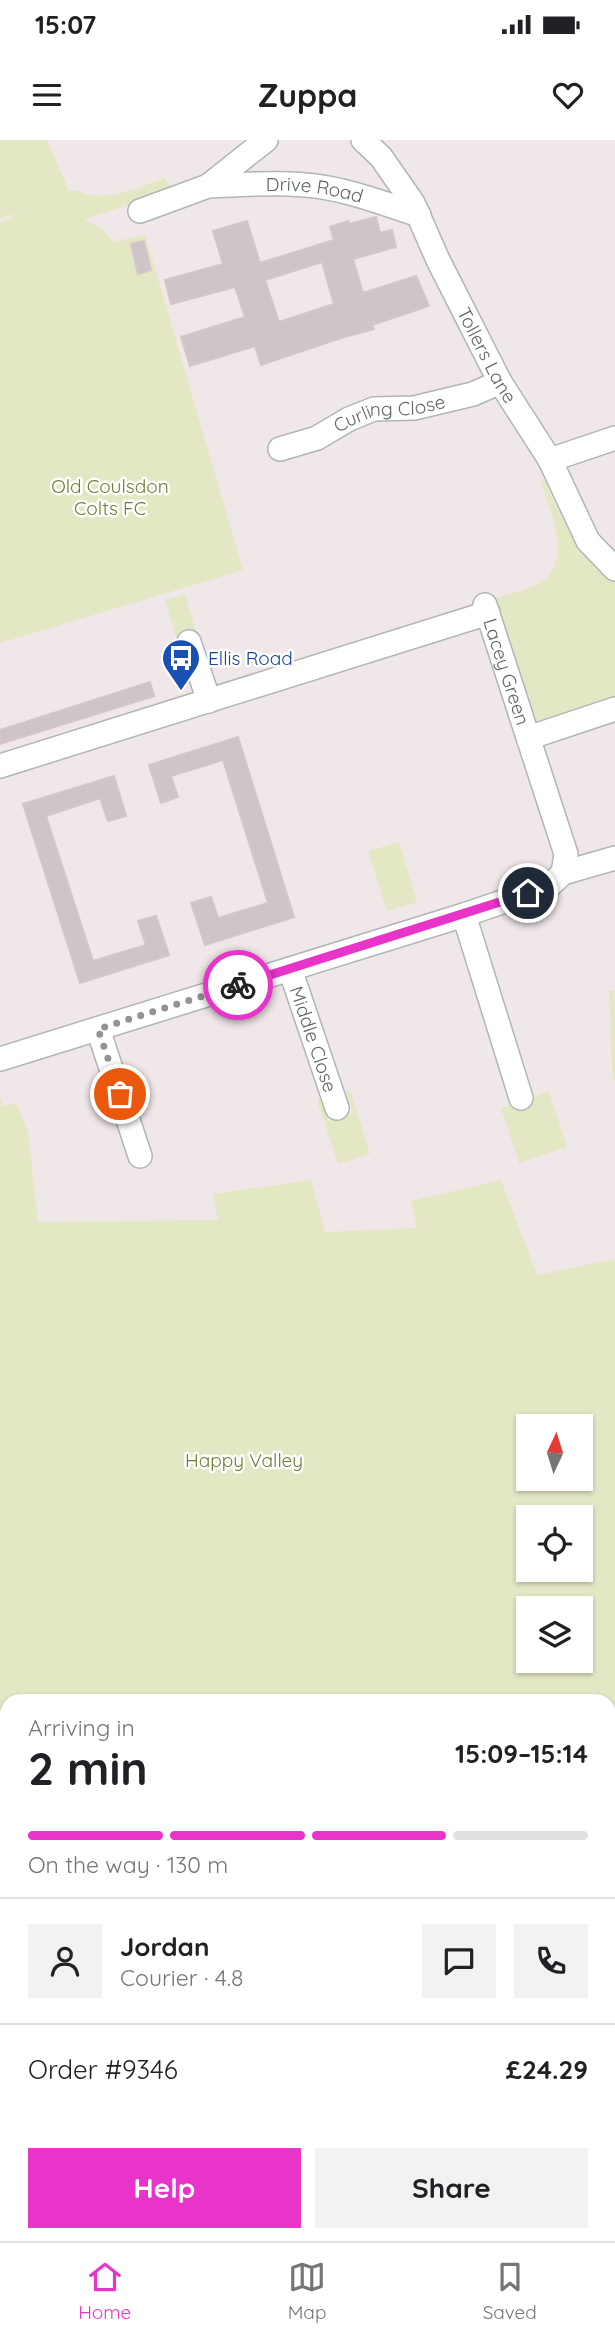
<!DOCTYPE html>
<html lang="en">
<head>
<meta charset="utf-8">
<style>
  :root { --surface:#fff; --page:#f2f2f2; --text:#202124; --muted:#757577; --line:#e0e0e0; --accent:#e834c9 }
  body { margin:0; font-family:Quicksand,sans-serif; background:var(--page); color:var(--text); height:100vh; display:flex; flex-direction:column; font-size:26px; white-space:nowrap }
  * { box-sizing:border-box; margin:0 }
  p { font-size:23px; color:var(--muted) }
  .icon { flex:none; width:38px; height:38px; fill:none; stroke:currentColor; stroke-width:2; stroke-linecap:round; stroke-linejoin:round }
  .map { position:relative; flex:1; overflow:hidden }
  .side { position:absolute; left:0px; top:1554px; width:616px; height:548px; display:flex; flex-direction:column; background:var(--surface); border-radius:21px 21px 0 0; box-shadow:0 2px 5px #0004 }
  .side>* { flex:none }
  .needle { width:46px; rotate:4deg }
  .controls { position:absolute; left:516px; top:1274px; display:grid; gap:14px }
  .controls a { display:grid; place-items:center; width:77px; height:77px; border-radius:0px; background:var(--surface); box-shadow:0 2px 5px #0004; font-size:35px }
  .pin { position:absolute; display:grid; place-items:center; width:60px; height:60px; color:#fff; margin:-30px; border:4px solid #fff; border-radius:50%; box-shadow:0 2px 7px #0007 }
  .courier { position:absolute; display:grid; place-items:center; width:70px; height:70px; margin:-35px; border:5px solid #e834c9; border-radius:50%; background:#fff; color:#222; box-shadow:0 2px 9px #0007 }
  .summary em { font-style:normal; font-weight:700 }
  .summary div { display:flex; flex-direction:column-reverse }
  .summary { display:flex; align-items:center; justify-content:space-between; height:119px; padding:0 28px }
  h1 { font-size:46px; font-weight:700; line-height:52px }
  .bar { display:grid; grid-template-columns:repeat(4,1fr); gap:10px 7px; align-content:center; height:84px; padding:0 28px }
  .bar i { height:9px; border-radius:5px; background:var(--line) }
  .bar .current { background:var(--accent) }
  .bar p { grid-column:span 4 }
  .line { display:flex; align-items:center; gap:18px; padding:0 28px; border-top:2px solid var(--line) }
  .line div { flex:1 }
  .round { display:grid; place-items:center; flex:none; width:74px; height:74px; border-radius:0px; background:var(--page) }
  .cta { display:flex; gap:14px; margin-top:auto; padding:14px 28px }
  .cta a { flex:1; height:80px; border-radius:0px; background:var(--accent); color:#fff; font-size:28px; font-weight:700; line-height:80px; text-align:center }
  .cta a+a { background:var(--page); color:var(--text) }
  .status { display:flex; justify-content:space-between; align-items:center; height:49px; padding:0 35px; background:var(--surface); direction:ltr }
  .status svg { height:19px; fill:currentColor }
  header { display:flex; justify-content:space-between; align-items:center; height:91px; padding:0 28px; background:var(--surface); font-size:32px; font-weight:700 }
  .dock { display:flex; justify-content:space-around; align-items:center; height:98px; border-top:2px solid var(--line); background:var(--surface); font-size:19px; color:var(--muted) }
  .dock a { display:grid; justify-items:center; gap:4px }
  .dock .current { color:var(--accent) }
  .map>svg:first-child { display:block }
  .green { fill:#e4e7c4; fill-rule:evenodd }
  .building { fill:#cec5c8; stroke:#d5c5c8; stroke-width:2; fill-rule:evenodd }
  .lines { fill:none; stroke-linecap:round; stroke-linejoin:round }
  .minor-casing { stroke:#afb6b4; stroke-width:26 }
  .minor { stroke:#fff; stroke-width:23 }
  .done { stroke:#919492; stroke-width:7; stroke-dasharray:0 12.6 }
  .route { stroke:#e834c9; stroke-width:9 }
  .labels { text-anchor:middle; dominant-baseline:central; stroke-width:5; stroke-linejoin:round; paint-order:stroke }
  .street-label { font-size:19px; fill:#5e6764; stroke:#fff }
  .park-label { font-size:19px; fill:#6f7a32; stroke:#fff }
  .transit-label { font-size:19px; fill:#164399; stroke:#fff; text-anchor:start }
</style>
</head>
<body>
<div class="status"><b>15:07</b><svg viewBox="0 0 49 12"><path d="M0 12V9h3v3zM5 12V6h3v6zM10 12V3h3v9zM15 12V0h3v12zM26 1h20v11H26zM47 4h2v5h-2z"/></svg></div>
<header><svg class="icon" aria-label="menu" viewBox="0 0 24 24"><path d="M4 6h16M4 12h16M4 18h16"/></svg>Zuppa<svg class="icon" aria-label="heart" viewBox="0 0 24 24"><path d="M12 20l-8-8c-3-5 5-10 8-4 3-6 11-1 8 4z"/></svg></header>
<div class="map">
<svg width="615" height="2101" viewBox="0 0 615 2101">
  <rect width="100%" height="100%" fill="#f0e7e8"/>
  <path class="green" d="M0,0h47l22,51c9,-2 14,3 23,4 25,3 50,-9 73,-17l7,13 -88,28 19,11 11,12 31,-8 98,336 -243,73v-420l21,-11 -21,7z
    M544,340c17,38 35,77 71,101v119l-77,24 -7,-3 -40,-121c15,-5 33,-9 47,-16 37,-19 13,-72 3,-100z
    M185,454l12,41 -20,5 -12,-40z
    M399,702l18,60 -30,9 -19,-60z
    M615,850v94l-3,-12 -3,-81z
    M350,950l20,64 -32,10 -21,-64 5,-2 7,23 24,-8 -7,-22z
    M549,952l18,55 -48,16 -18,-55z
    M0,957l3,9 13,-3 12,29 10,90 180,-2 -5,-26 98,-14 14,52 92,-4 -6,-27 90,-21 36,95 78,-16v982h-615zM528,1286h53v53h-53zM528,1377h53v53h-53zM528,1468h53v53h-53zM7,1561h602v534h-602z"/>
  <path class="building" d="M376,77l4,16 12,-3 4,17 -43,12 10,34 53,-17 13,30 -57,19 2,4 -30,8 -83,28 -6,-19 -65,20 -9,-29 64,-20 -10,-30 -64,17 -6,-24 58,-16 -10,-33 34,-10 13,42 74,-23 -4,-13 18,-6 1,3zM322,122l12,42 -55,18 -14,-42z
    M144,101l7,29 -13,4 -7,-30z
    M150,542l4,14 -154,48v-14z
    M238,597l56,180 -89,28 -14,-42 20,-6 7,21 50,-15 -45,-143 -52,16 7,21 -17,6 -12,-38z
    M114,636l12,40 -18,5 -8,-23 -54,18 47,145 53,-16 -8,-24 18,-5 13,39 -89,28 -57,-179z"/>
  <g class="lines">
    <defs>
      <g id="minor">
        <path id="s1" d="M363,0l18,17 32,46 25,57 62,122 50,78 38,81 27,28"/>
        <path id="s2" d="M208,46c44,-2 91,-6 134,5 26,6 52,16 77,24"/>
        <path d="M140,71l68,-25 58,-46"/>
        <path id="s3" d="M280,309l37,-11 32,-19 25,-10 40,-1 59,-14 27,-12"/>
        <path d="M550,320l65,-22"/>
        <path id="s4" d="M485,465l81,249 -3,19"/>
        <path d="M189,502l20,59"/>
        <path d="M528,598l87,-29"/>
        <path d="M0,626l488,-153"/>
        <path d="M464,775l57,183"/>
        <path id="s5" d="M290,829l47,139"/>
        <path d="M98,889l42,127"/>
        <path d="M0,919l464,-144 85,-29 14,-13 52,-15"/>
      </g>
    </defs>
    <use href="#minor" class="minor-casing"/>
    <use href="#minor" class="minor"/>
  </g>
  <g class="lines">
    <path class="done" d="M120,954l-22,-65 140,-44"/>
    <path class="route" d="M238,845l290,-92"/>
  </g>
  <defs>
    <symbol id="bus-pin" viewBox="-11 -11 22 30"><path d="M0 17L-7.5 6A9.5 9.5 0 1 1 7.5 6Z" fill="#1a4fb4" stroke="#fff"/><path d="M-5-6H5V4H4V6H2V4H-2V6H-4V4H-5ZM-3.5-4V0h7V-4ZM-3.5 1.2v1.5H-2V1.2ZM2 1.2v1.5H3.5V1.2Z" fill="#fff"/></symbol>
  </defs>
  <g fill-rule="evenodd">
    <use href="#bus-pin" x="159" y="496" width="44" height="60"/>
  </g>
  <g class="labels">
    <g class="street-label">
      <text stroke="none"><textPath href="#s2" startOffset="107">Drive Road</textPath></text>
      <text stroke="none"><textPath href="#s1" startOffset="250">Tollers Lane</textPath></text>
      <text stroke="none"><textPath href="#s3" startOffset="117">Curling Close</textPath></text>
      <text stroke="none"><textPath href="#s4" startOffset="70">Lacey Green</textPath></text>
      <text stroke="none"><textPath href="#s5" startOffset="74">Middle Close</textPath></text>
    </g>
    <g class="park-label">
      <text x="110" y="346">Old Coulsdon<tspan x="110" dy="22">Colts FC</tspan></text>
      <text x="244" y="1320">Happy Valley</text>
    </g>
    <g class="transit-label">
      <text x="208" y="518">Ellis Road</text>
    </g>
  </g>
</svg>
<div class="controls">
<a><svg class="needle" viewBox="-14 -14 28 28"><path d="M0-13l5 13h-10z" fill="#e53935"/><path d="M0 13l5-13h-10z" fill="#757577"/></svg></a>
<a><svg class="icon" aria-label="locate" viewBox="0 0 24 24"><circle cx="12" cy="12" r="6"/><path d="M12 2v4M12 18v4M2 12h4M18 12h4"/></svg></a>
<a><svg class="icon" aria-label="layers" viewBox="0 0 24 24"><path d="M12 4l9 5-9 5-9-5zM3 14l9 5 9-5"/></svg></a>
</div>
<div class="pin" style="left:120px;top:954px;background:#ea580c"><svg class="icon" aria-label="bag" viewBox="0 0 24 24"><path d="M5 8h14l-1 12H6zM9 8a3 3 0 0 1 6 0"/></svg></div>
<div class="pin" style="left:528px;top:753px;background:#1f2937"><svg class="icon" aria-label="home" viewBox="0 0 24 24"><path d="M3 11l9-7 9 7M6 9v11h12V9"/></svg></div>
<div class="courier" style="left:238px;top:845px"><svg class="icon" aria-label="bike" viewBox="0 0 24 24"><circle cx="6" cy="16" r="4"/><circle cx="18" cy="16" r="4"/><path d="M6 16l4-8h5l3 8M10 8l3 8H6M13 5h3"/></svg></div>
<section class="side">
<div class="summary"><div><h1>2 min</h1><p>Arriving in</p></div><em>15:09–15:14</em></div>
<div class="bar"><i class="current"></i><i class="current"></i><i class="current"></i><i></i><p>On the way · 130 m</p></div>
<div class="line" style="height:126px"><a class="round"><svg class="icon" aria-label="person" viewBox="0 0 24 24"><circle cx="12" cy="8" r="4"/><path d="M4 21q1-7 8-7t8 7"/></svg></a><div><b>Jordan</b><p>Courier · 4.8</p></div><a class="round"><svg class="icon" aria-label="chat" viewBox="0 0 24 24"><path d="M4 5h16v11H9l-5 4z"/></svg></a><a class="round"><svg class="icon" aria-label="phone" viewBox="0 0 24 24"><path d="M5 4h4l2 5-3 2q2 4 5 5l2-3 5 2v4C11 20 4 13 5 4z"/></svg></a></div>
<div class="line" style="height:91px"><div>Order #9346</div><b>£24.29</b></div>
<div class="cta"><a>Help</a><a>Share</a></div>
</section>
</div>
<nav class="dock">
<a class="current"><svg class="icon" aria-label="home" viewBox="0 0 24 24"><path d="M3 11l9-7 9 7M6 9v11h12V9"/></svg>Home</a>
<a><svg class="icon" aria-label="map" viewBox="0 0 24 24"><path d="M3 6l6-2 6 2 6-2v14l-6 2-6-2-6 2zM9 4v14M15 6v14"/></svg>Map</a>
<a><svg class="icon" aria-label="saved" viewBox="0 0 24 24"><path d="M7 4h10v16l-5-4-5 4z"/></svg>Saved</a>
</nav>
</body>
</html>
